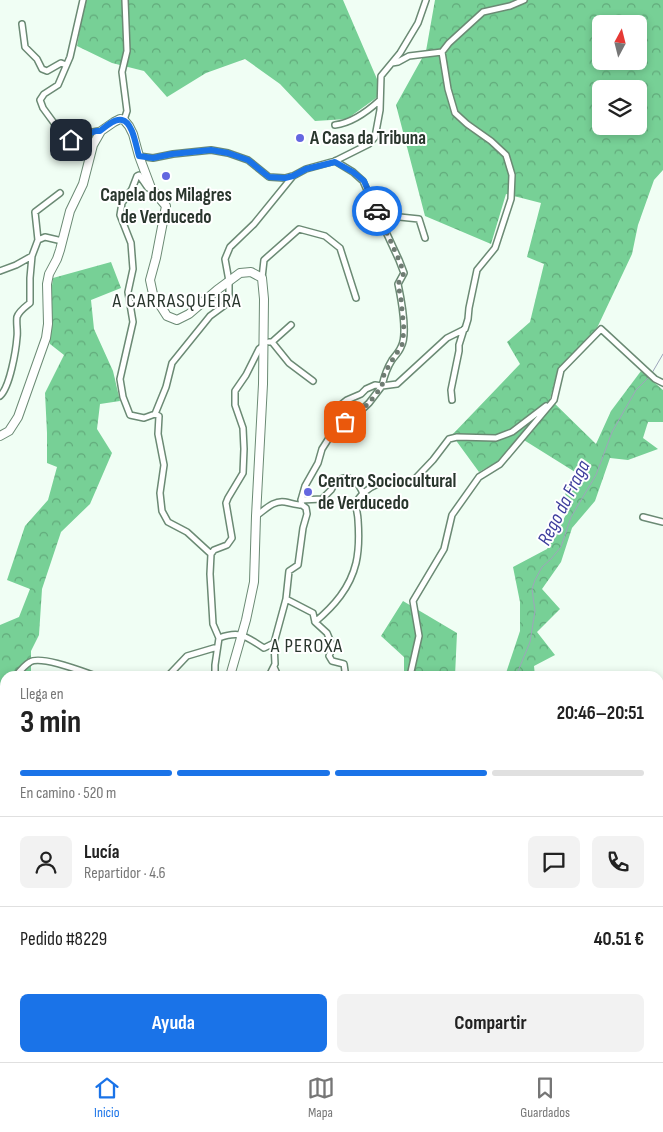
<!DOCTYPE html>
<html lang="es">
<head>
<meta charset="utf-8">
<style>
  :root { --surface:#fff; --page:#f2f2f2; --text:#222; --muted:#767676; --line:#e0e0e0; --accent:#1a73e8 }
  body { margin:0; font-family:"Sofia Sans Condensed",sans-serif; background:var(--page); color:var(--text); height:100vh; display:flex; flex-direction:column; font-size:19px; white-space:nowrap }
  * { box-sizing:border-box; margin:0 }
  p { font-size:16px; color:var(--muted) }
  .icon { flex:none; width:28px; height:28px; fill:none; stroke:currentColor; stroke-width:2; stroke-linecap:round; stroke-linejoin:round }
  .map { position:relative; flex:1; overflow:hidden }
  .panel { position:absolute; left:0px; top:671px; width:664px; height:391px; display:flex; flex-direction:column; background:var(--surface); border-radius:15px 15px 0 0; box-shadow:0 2px 8px #0003 }
  .panel>* { flex:none }
  .needle { width:32px; rotate:7deg }
  .controls { position:absolute; left:592px; top:15px; display:grid; gap:10px }
  .controls a { display:grid; place-items:center; width:55px; height:55px; border-radius:8px; background:var(--surface); box-shadow:0 2px 8px #0003; font-size:25px }
  .pin { position:absolute; display:grid; place-items:center; width:42px; height:42px; color:#fff; margin:-21px; border-radius:10px; box-shadow:0 2px 8px #0006 }
  .courier { position:absolute; display:grid; place-items:center; width:50px; height:50px; margin:-25px; border:4px solid #1a73e8; border-radius:50%; background:#fff; color:#222; box-shadow:0 1px 6px #0007 }
  .head em { font-style:normal; font-weight:700 }
  .head div { display:flex; flex-direction:column-reverse }
  .head { display:flex; align-items:center; justify-content:space-between; height:85px; padding:0 20px }
  h1 { font-size:32px; font-weight:700; line-height:38px }
  .bar { display:grid; grid-template-columns:repeat(4,1fr); gap:8px 5px; align-content:center; height:60px; padding:0 20px }
  .bar i { height:6px; border-radius:4px; background:var(--line) }
  .bar .selected { background:var(--accent) }
  .bar p { grid-column:span 4 }
  .line { display:flex; align-items:center; gap:12px; padding:0 20px; border-top:1px solid var(--line) }
  .line div { flex:1 }
  .round { display:grid; place-items:center; flex:none; width:52px; height:52px; border-radius:8px; background:var(--page) }
  .button { display:flex; gap:10px; margin-top:auto; padding:10px 20px }
  .button a { flex:1; height:58px; border-radius:8px; background:var(--accent); color:#fff; font-size:20px; font-weight:700; line-height:58px; text-align:center }
  .button a+a { background:var(--page); color:var(--text) }
  .tab-bar { display:flex; justify-content:space-around; align-items:center; height:70px; border-top:1px solid var(--line); background:var(--surface); font-size:14px; color:var(--muted) }
  .tab-bar a { display:grid; justify-items:center; gap:2px }
  .tab-bar .selected { color:var(--accent) }
  .map>svg:first-child { display:block }
  .forest { fill:url(#forest-crowns); fill-rule:evenodd }
  .lines { fill:none; stroke-linecap:round; stroke-linejoin:round }
  .stream { stroke:#9ea5bb; stroke-width:1 }
  .street-casing { stroke:#6b8a74; stroke-width:8 }
  .secondary-casing { stroke:#6b8a74; stroke-width:10 }
  .street { stroke:#fff; stroke-width:5 }
  .secondary { stroke:#fff; stroke-width:8 }
  .done { stroke:#6f7c73; stroke-width:5; stroke-dasharray:0 9 }
  .route { stroke:#1a73e8; stroke-width:6 }
  .poi-dot { fill:#6467e0; stroke:#fff; stroke-width:2 }
  .labels { text-anchor:middle; dominant-baseline:central; stroke-width:4; stroke-linejoin:round; paint-order:stroke }
  .poi-label { font-size:19px; font-weight:bold; fill:#29362d; stroke:#fff; text-anchor:start }
  .neighbourhood-label { font-size:20px; letter-spacing:1px; fill:#29362d; stroke:#fff }
  .water-label { font-size:20px; font-style:italic; fill:#40409e; stroke:#fff }
</style>
</head>
<body>
<div class="map">
<svg width="663" height="1062" viewBox="0 0 663 1062">
  <defs>
    <pattern id="forest-crowns" width="20" height="18" patternUnits="userSpaceOnUse" patternTransform="scale(1.25)"><rect width="20" height="18" fill="#77d096"/><path d="M2 6a3 3 0 1 1 6 0M12 15a3 3 0 1 1 6 0" fill="none" stroke="#62aa7b"/></pattern>
  </defs>
  <rect width="100%" height="100%" fill="#f0fef4"/>
  <path class="forest" d="M85,0h258l40,93 -36,26 -32,2 -35,-37 -35,-25 -39,14 -39,24 -23,-26 -32,-8 -35,-17z
    M435,0h228v170l-9,10 -16,45 -6,29 -35,74 -39,41 -8,30 46,45 15,-33 30,-40 22,19v32h-15l-5,16 15,11 -30,11 -18,-2 -15,43 -23,27 -11,34 -19,27 18,20 -23,23 18,23 -21,11 1,10h-30l15,-45v-29l-7,-35 34,-18 20,-36 -2,-23 10,-18 -56,-35 -22,25 -18,10 -27,-37 68,-71 -13,-22 23,-20 14,-58 -17,-7 14,-54 -35,-9 -15,50 -66,-28 -29,-111 30,-54zM601,24h38v37h-38zM601,89h38v37h-38z
    M111,262l10,26 -30,12 3,29 19,42 7,30 -20,3 -3,25 15,24 -22,51 -29,28 -19,57 -3,46 -8,16v25h-26v19l-5,-2v-68l19,-8 11,-28 -23,-9 18,-54 23,-26 9,-33 -10,-4v-30l-2,-40 19,-38 -14,-11v-43l3,-23z
    M403,601l54,32 -2,43h-51v-19l-23,-21z
    M0,915l5,1v32h-5z
    M5,983v75h22l-3,4h-24v-77z
    M323,1058h78v4h-79z"/>
  <g class="lines">
    <path class="stream" d="M652,373l11,-19
      M516,676l14,-34 5,-31 -3,-22 3,-9 7,-13 9,-8 10,-12 10,-30 25,-42 16,-43 24,-42 13,-13
      M375,1058l1,4"/>
    <defs>
      <path id="street" d="M83,0l-13,57 -12,28 -14,9 -4,6 3,8 22,30c12,4 23,-8 36,-7
        M22,24l3,23 12,12 5,10 5,2 14,-8 5,2
        M392,63l6,-1 11,-6 33,-4 7,-9 34,-31 27,-6 14,-6
        M124,120l3,-9 -5,-39 5,-21 -2,-51
        M335,125c17,-2 33,-14 45,-25
        M139,156l14,2 20,-4 38,-4 17,3 20,7 21,17 16,1 7,-2
        M335,161l18,11 10,9 10,23 26,56 5,13 -6,11c3,14 10,51 3,63 -2,5 -6,9 -9,13 -5,8 -8,17 -10,26l-7,-1 -9,4 -5,5 -14,6 -14,11 -2,8 5,8
        M150,188h-2l-9,-13 -2,1 -5,13 -10,14 -2,12 11,28 2,26 -5,23 5,30 -13,57 3,18 7,18 14,3 11,-4 4,2 -1,18 6,31 -4,28 2,18 6,11 19,10 24,22
        M373,204l4,-2 13,14 29,3 6,19
        M38,240l-3,-28 25,-19
        M0,271l16,-6 16,-9 6,-16 7,-3 17,4
        M262,278l2,-18 35,-31 26,7 15,12 16,50
        M269,342h3l19,-17
        M272,342l17,21 24,18
        M0,396c10,-9 16,-46 17,-59 1,-6 -1,-14 0,-20 2,-6 8,-10 13,-14v-25l2,-22
        M452,400l-1,-10 8,-39v-6l5,-16
        M155,414l11,-27 6,-24 38,-47 19,-14v-21l-4,-22 5,-12 24,-23 39,-48 13,-7 29,-8 34,-17 6,-7 5,-27 1,-34 19,-23 18,-30 8,-23
        M301,500l21,-1c3,-3 6,-6 9,-9 2,-3 2,-4 4,-7 12,-12 24,-1 28,11
        M256,516c9,-6 17,-16 29,-14 6,1 11,3 17,3
        M643,517l20,5
        M286,599l27,14 2,9 12,11 6,14 -4,9 3,5 12,3 1,7 -2,5
        M315,622c19,-16 35,-34 41,-59 3,-13 3,-29 2,-43 0,-5 -2,-11 -2,-15 2,-10 14,-18 22,-21 11,-4 24,-1 35,-3l20,-21 16,-21 8,-2 39,1 16,-6 34,-26
        M219,638c22,-8 27,-1 45,10l10,-5
        M274,667l4,9
        M16,676c3,-4 9,-11 14,-14 11,-7 54,10 66,14
        M168,676l19,-20 27,-8h3
        M215,676v-11l4,-27 -6,-14 -3,-50 1,-20 3,-4 13,-5 5,-7 -6,-35 2,-5 15,-25 1,-24 -1,-21 -8,-23v-14l11,-16 13,-26 4,-3
        M269,676l6,-12 -1,-21 12,-44 3,-28 9,-6 5,-37 4,-14 -1,-6 -4,-3 -1,-5 4,-14 13,-23 4,-14 14,-22 18,-10 15,-14 13,-17 15,-2 50,-46 18,-9 3,-10 1,-11 8,-38 18,-22 16,-49 1,-24 -6,-20 -15,-14 -24,-17 -12,-11 -7,-24 -6,-37
        M410,676l9,-40 -6,-35 31,-52 8,-34 27,-38 21,-13 54,-64 7,-30 40,-41 54,50 8,4
        M0,716l5,-16
        M0,766h5
        M659,781l4,-1
        M659,1010l4,25
        M210,1058l5,4
        M24,1062l2,-4
        M198,1062l4,-4"/>
      <path id="secondary" d="M0,436l9,-5 9,-14 28,-79 2,-14 -1,-40 2,-10 8,-15 3,-9 10,-39 13,-27 10,-39 8,-14 13,-9 6,-3 4,1 5,6 4,8 6,22 12,32 15,18 -10,52 -6,22 3,14 14,22 10,4 12,-6 28,-24 23,-17 11,-1 11,6 2,21 -1,85 -7,132 -2,66 -8,38 -16,56
        M320,1062l1,-4"/>
    </defs>
    <use href="#street" class="street-casing"/>
    <use href="#secondary" class="secondary-casing"/>
    <use href="#street" class="street"/>
    <use href="#secondary" class="secondary"/>
  </g>
  <g class="lines">
    <path class="done" d="M345,422l9,-5 15,-14 13,-17 2,-12 7,-12 11,-17 2,-15 -3,-31 -3,-15 6,-11 -5,-13 -22,-49"/>
    <path class="route" d="M71,140l25,-9h4c5,-4 15,-13 22,-11 11,2 14,27 17,36l14,2 19,-4 39,-4 17,3 20,7 21,17 16,1 8,-2 13,-7 29,-7 18,10 11,9 13,30"/>
  </g>
  <g class="poi-dot">
    <circle cx="300" cy="138" r="5"/>
    <circle cx="166" cy="176" r="5"/>
    <circle cx="308" cy="492" r="5"/>
  </g>
  <g class="labels">
    <g class="poi-label">
      <text x="310" y="138">A Casa da Tribuna</text>
      <text x="166" y="195" text-anchor="middle">Capela dos Milagres<tspan x="166" dy="22">de Verducedo</tspan></text>
      <text x="318" y="481">Centro Sociocultural<tspan x="318" dy="22">de Verducedo</tspan></text>
    </g>
    <g class="neighbourhood-label">
      <text x="177" y="301">A CARRASQUEIRA</text>
      <text x="307" y="646">A PEROXA</text>
    </g>
    <g class="water-label">
      <text transform="translate(564 503) rotate(-63)">Rego da Fraga</text>
    </g>
  </g>
</svg>
<div class="controls">
<a><svg class="needle" viewBox="-14 -14 28 28"><path d="M0-13l5 13h-10z" fill="#e53935"/><path d="M0 13l5-13h-10z" fill="#767676"/></svg></a>
<a><svg class="icon" aria-label="layers" viewBox="0 0 24 24"><path d="M12 4l9 5-9 5-9-5zM3 14l9 5 9-5"/></svg></a>
</div>
<div class="pin" style="left:345px;top:422px;background:#ea580c"><svg class="icon" aria-label="bag" viewBox="0 0 24 24"><path d="M5 8h14l-1 12H6zM9 8a3 3 0 0 1 6 0"/></svg></div>
<div class="pin" style="left:71px;top:140px;background:#1f2937"><svg class="icon" aria-label="home" viewBox="0 0 24 24"><path d="M3 11l9-7 9 7M6 9v11h12V9"/></svg></div>
<div class="courier" style="left:377px;top:211px"><svg class="icon" aria-label="car" viewBox="0 0 24 24"><path d="M5 17H2v-5l4-1 3-4h7l3 4 3 1v5h-3M9 17h6M6 11h13"/><circle cx="7" cy="17" r="2"/><circle cx="17" cy="17" r="2"/></svg></div>
<section class="panel">
<div class="head"><div><h1>3 min</h1><p>Llega en</p></div><em>20:46–20:51</em></div>
<div class="bar"><i class="selected"></i><i class="selected"></i><i class="selected"></i><i></i><p>En camino · 520 m</p></div>
<div class="line" style="height:90px"><a class="round"><svg class="icon" aria-label="person" viewBox="0 0 24 24"><circle cx="12" cy="8" r="4"/><path d="M4 21q1-7 8-7t8 7"/></svg></a><div><b>Lucía</b><p>Repartidor · 4.6</p></div><a class="round"><svg class="icon" aria-label="chat" viewBox="0 0 24 24"><path d="M4 5h16v11H9l-5 4z"/></svg></a><a class="round"><svg class="icon" aria-label="phone" viewBox="0 0 24 24"><path d="M5 4h4l2 5-3 2q2 4 5 5l2-3 5 2v4C11 20 4 13 5 4z"/></svg></a></div>
<div class="line" style="height:65px"><div>Pedido #8229</div><b>40.51 €</b></div>
<div class="button"><a>Ayuda</a><a>Compartir</a></div>
</section>
</div>
<nav class="tab-bar">
<a class="selected"><svg class="icon" aria-label="home" viewBox="0 0 24 24"><path d="M3 11l9-7 9 7M6 9v11h12V9"/></svg>Inicio</a>
<a><svg class="icon" aria-label="map" viewBox="0 0 24 24"><path d="M3 6l6-2 6 2 6-2v14l-6 2-6-2-6 2zM9 4v14M15 6v14"/></svg>Mapa</a>
<a><svg class="icon" aria-label="saved" viewBox="0 0 24 24"><path d="M7 4h10v16l-5-4-5 4z"/></svg>Guardados</a>
</nav>
</body>
</html>
